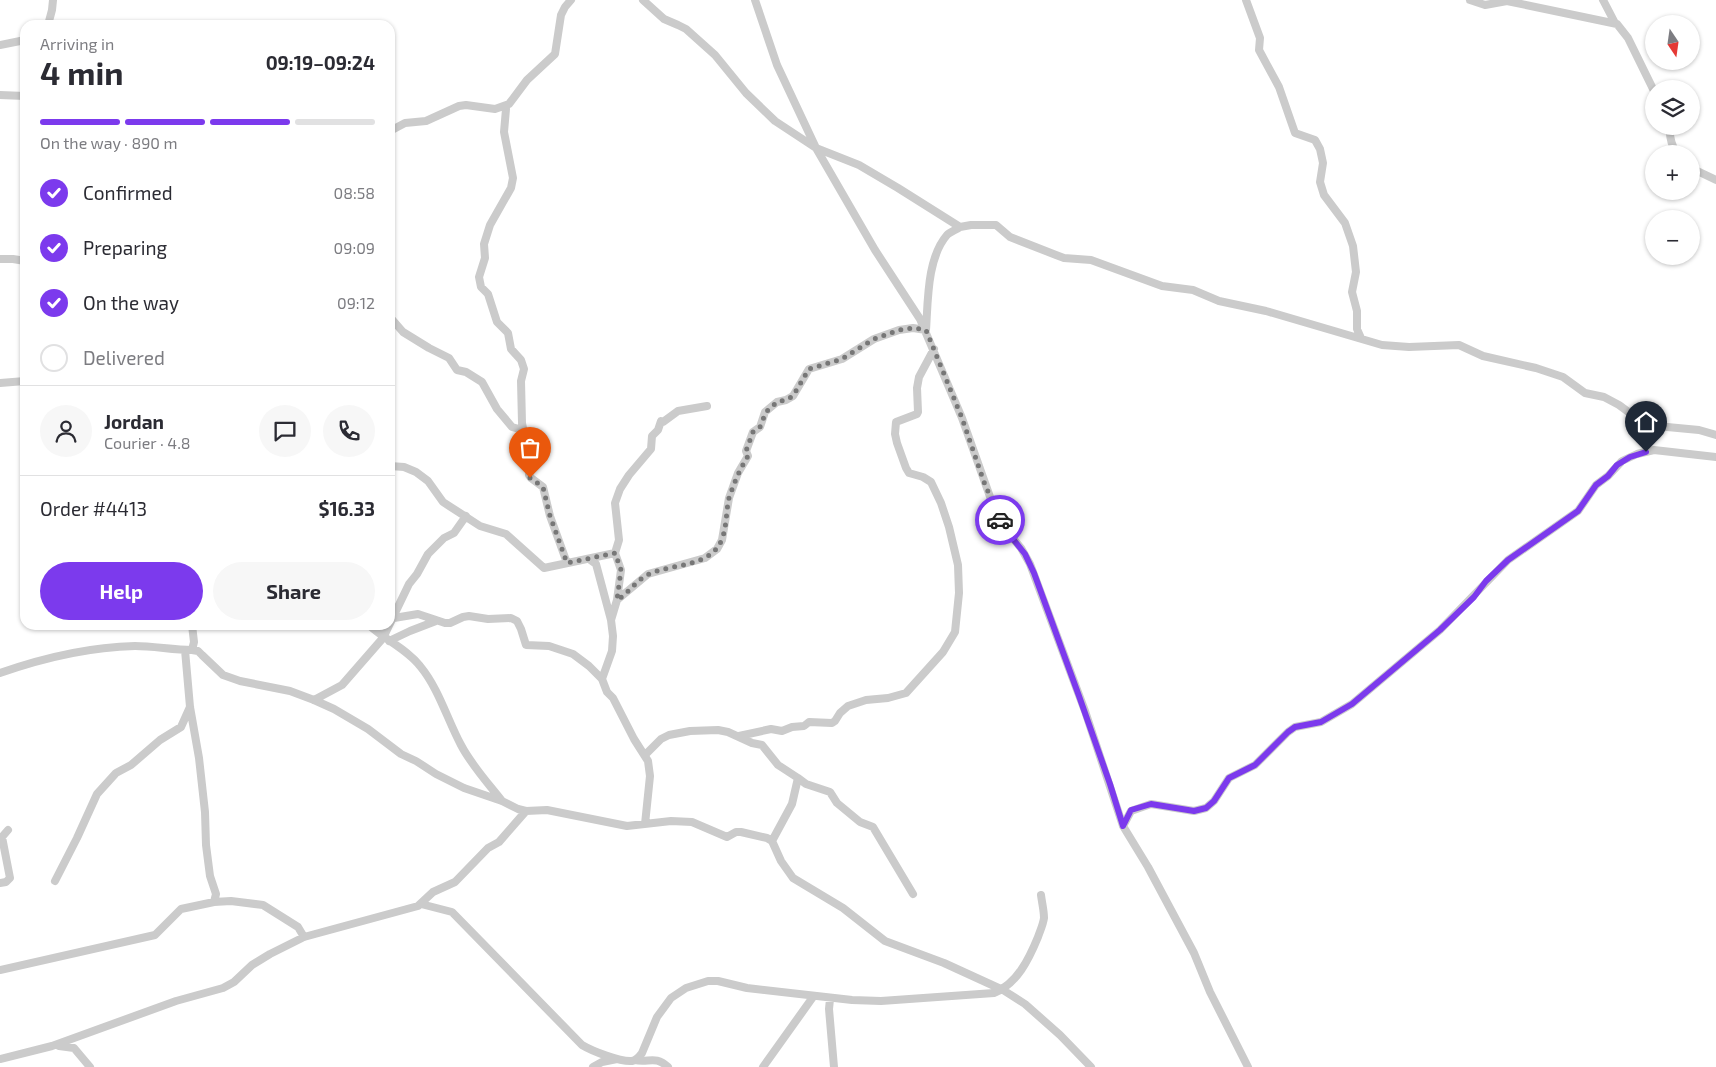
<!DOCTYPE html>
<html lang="en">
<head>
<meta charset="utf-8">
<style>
  :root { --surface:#fff; --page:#f7f7f7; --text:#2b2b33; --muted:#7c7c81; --line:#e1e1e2; --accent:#7c3aed }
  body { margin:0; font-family:"Exo 2",sans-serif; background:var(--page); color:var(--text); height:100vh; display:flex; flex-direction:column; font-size:19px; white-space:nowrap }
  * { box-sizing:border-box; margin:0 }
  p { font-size:16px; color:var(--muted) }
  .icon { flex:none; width:28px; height:28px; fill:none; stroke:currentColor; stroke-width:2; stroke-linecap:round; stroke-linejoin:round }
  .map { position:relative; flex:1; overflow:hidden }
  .sheet { position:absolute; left:20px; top:20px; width:375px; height:610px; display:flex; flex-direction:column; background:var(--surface); border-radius:15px; box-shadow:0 1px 4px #0004 }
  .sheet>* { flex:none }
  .needle { width:32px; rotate:167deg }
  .controls { position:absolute; left:1645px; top:15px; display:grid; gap:10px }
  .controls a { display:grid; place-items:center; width:55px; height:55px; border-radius:50%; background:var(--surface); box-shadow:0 1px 4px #0004; font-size:25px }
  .pin { position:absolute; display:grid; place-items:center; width:42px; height:42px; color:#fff; margin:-51px -21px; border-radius:50% 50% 50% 0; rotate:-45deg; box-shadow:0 0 5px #0007 }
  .pin .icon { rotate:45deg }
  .courier { position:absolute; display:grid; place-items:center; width:50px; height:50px; margin:-25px; border:4px solid #7c3aed; border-radius:50%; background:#fff; color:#222; box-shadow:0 1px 6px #0007 }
  .summary em { font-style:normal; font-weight:700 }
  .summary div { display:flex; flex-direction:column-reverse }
  .summary { display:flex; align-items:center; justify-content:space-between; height:85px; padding:0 20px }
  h1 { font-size:32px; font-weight:700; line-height:38px }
  .bar { display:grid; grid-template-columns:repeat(4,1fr); gap:8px 5px; align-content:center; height:60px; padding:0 20px }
  .bar i { height:6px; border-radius:4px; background:var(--line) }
  .bar .active { background:var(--accent) }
  .bar p { grid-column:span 4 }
  .line { display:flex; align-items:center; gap:12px; padding:0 20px; border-top:1px solid var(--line) }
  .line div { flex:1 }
  .round { display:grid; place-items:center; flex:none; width:52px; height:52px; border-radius:26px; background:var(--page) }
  ol { padding:0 20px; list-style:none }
  li { display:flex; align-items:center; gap:15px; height:55px }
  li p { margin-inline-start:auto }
  li .icon { padding:5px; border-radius:50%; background:var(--accent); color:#fff; stroke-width:4 }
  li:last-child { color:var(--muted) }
  li i { width:28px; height:28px; border:2px solid var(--line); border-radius:50% }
  .primary-button { display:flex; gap:10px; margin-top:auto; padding:10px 20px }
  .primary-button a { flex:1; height:58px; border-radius:30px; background:var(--accent); color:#fff; font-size:20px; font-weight:700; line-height:58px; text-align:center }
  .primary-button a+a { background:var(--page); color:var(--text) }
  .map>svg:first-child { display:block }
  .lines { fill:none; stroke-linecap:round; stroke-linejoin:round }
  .minor { stroke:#cbcbcb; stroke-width:8 }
  .done { stroke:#777; stroke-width:5; stroke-dasharray:0 9 }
  .route { stroke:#7c3aed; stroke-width:6 }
</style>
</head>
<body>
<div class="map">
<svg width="1716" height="1067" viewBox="0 0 1716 1067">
  <rect width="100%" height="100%" fill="#fff"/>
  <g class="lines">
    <path class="minor" d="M643,0l21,19 14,6 8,4 29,26 31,38 29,28 41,27 43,17 39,23 62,39 11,-2h25l14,12 46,18 8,3 27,2 71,26 31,4 26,11 47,10 116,34 27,2 50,-2 24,11 53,12 27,9 22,16 19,4 15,8 27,20 53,5 17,5
      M755,0l22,65 39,83 59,102 45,69 42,99 32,90 11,21 16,19 9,16 55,147 38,115 25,41 46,86 16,39 38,75
      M1246,0l14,38 -1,12 20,37 16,46 20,7 5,9 3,14 -3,19 4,13 21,28 8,23 3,26 -4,20 5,19v18l4,9
      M1470,0l15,5 22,-4 110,23 11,14 26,53
      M1603,0l12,23
      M48,25l4,-15 1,-10
      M0,45l25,-5
      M0,95l25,1
      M505,107l1,2 -2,23 9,46 -2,10 -21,37 -6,19 1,14 -6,19 2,10 7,7 9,28 11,11 3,16 10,11 3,9 -3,12 1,42 3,15 5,6 3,7 -4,24 2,3 12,9 7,29 17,47
      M1670,126c-1,11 1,19 7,28
      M390,131l15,-8 21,-2 33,-15 7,-1 29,4 14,-5 18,-24 28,-26 6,-39 4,-8 6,-7
      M1691,168l25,12
      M0,259h13l12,2
      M390,317l13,15 26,16 20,10 8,12 9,2 16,10 15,27 15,18 7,2 5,5
      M0,383l25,-2
      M390,466l14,1 12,5 12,9 15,21 37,24 26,8 38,34 71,-15
      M589,559l7,5 15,56
      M617,600l4,-30 -6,-17 4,-13 -4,-37 5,-14 9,-14 22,-26 1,-13 6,-6 3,-9 2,1 15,-11 29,-5
      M394,618l24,-4 27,9h5l13,-6 6,-1 19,3 23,-1 6,3 4,8 5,16 23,1 24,8 16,12 13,13 5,13 6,6 21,41 14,22 2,15 -5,48
      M369,625c16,15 38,24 51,41 19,23 27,53 41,79 11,21 27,38 41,56
      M389,641l21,-10 26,-10
      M192,650l2,-8 -2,-17
      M0,673c43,-15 89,-26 135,-27 19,0 38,4 57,4l6,1 4,4 21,20 17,6 50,10 24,9 20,9 34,20 33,25 15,7 20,13 28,14 38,13 16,8 8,2 21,-1 80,16 44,-5 21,1 35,15 9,-5h5l26,6 5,3 9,20 12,17 50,30 42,33 59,22 59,27 22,14 35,31 31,32
      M602,679l10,-28 1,-15 -2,-16 6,-20 31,-26 57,-16 12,-9 5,-9 7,-42 9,-25 10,-17 -2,-5 7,-19 7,-5 5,-15 12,-10 9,-2 7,-4 16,-27 33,-10 32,-20 25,-9 14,-2 13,2c2,-29 1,-72 21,-95 3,-3 9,-5 13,-8
      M314,700l28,-15 41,-47 26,-54 8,-10 11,-20 16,-16 10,-5 12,-17
      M739,736l32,-7 11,2 10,-4 12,-1 5,-4 23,1 3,-2 5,-8 8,-7 18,-6 22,-2 18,-5 37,-41 12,-20 4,-39 -1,-28 -9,-38 -8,-24 -10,-21 -8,-5 -14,-4 -3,-5 -9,-25 -2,-9 1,-12 21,-8 1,-2 -1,-24 2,-11 15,-28
      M645,755l16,-16 8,-4 21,-4 28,-1 10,2 24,11 10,2 16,20 20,13 -6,26 -20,37
      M798,778l8,6 24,8 7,11 23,19 13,5 40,67
      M1123,826l8,-15 20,-7 43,7 12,-3 8,-7 15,-23 26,-13 33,-33 7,-5 26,-5 31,-18 88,-74 68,-70 70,-49 18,-26 12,-9 14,-15 15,-7 17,-4 62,7
      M55,881l22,-43 20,-44 19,-21 15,-8 29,-25 21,-13 9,-20
      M0,883l6,-1 4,-4 -8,-41 6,-7
      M214,902l17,-1 32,4 35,22 6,10
      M421,904l31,8 130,133c10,6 38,17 50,16 5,-1 7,-4 10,-8l15,-36 14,-19 15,-10 22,-7h10l29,7 105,12 29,1 113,-8c23,-9 35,-34 44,-56 2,-6 5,-12 6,-19 0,-7 -2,-15 -3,-23
      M0,970l155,-35 26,-26 33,-7 2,-8 -6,-18 -4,-31 -1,-33 -6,-54 -9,-51 -5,-57
      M830,999l-1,10 5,58
      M59,1046l15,2 16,19
      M0,1059l52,-13 124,-45 47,-13 11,-6 18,-17 18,-11 34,-17 114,-31 15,-14 22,-10 33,-34 11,-6 27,-31
      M635,1060c14,3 20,-5 33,7
      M593,1067l9,-5 15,-3
      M763,1067l50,-70"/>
  </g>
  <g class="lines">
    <path class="done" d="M530,478l13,9 7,29 17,47 48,-10 6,17 -4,30c12,-7 19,-20 32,-26 24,-11 62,-6 73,-35 5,-13 4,-28 7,-41 5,-15 11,-29 19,-42l-2,-5 7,-19 7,-5 6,-15 11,-10 9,-2 7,-4 16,-27 33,-10 32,-20 25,-9 14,-2 13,2 36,88 22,64 16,38"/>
    <path class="route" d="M1000,520l5,9 20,25 9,19 45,123 31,88 13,42 8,-16 20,-6 43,7 12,-3 8,-7 15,-23 26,-13 33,-33 7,-5 26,-5 31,-18 88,-74 34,-33 12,-16 22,-21 70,-49 18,-26 12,-9 9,-11 13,-8 16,-5"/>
  </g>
</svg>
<div class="controls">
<a><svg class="needle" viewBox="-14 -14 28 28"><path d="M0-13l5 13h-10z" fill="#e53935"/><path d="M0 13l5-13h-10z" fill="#7c7c81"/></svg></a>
<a><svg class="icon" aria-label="layers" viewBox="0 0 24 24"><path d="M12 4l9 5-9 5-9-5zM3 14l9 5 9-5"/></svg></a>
<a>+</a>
<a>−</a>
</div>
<div class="pin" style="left:530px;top:478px;background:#ea580c"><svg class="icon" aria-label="bag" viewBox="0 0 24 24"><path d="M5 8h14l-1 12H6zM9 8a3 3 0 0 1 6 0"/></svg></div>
<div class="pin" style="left:1646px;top:452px;background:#1f2937"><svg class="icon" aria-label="home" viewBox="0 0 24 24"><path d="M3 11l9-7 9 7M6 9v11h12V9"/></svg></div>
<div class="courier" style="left:1000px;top:520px"><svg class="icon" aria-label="car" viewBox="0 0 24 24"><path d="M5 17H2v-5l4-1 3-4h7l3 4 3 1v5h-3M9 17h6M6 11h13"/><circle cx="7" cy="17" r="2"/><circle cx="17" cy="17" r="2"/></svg></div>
<section class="sheet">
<div class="summary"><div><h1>4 min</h1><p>Arriving in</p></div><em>09:19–09:24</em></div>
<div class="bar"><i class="active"></i><i class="active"></i><i class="active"></i><i></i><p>On the way · 890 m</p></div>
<ol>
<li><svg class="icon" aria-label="check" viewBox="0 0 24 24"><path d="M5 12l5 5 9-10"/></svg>Confirmed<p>08:58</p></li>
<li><svg class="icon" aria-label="check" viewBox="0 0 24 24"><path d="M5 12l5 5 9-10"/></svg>Preparing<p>09:09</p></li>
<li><svg class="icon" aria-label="check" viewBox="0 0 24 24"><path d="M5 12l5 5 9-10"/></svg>On the way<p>09:12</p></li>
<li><i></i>Delivered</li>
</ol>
<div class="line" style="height:90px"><a class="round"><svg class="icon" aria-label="person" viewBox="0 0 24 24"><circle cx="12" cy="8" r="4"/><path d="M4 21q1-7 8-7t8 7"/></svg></a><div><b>Jordan</b><p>Courier · 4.8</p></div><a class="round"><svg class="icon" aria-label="chat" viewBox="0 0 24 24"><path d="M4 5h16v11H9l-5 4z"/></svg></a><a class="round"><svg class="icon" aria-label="phone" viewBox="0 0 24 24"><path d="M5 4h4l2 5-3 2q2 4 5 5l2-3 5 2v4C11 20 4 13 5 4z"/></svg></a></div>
<div class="line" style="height:65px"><div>Order #4413</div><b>$16.33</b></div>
<div class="primary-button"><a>Help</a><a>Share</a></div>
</section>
</div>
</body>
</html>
